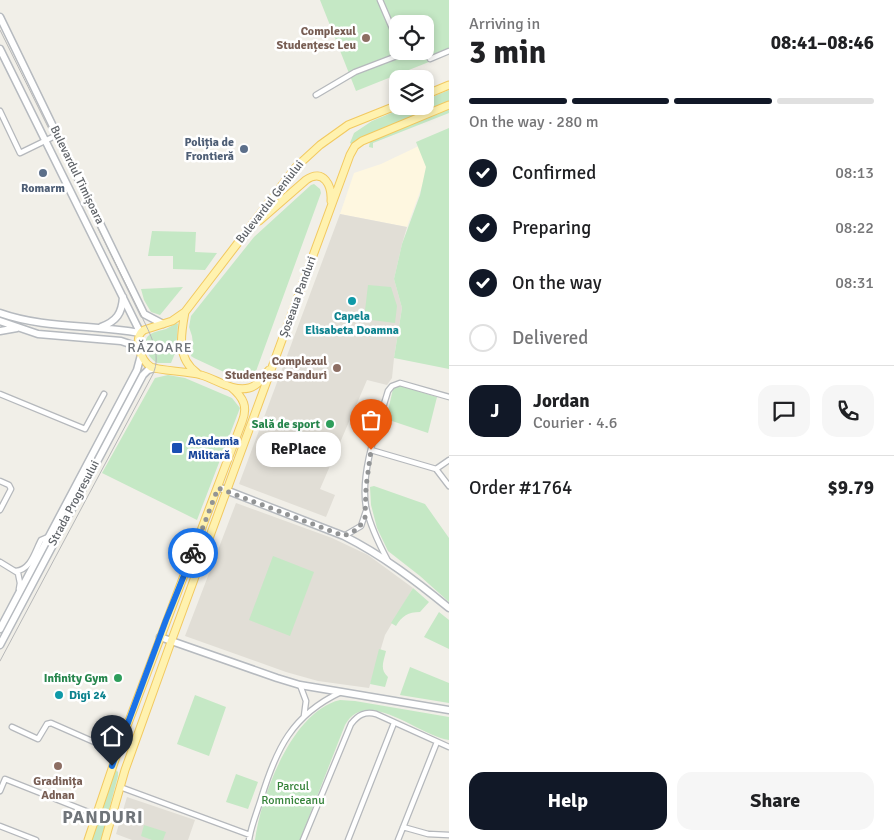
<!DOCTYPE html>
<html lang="en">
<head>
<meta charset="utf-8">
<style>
  :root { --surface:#fff; --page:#f6f6f6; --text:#202124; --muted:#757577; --line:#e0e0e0; --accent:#111827 }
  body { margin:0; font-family:Signika,sans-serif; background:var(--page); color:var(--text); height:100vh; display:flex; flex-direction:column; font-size:19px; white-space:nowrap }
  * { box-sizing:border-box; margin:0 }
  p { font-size:16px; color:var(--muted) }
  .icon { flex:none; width:28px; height:28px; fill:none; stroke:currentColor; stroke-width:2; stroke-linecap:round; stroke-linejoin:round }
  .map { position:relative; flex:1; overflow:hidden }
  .sheet { display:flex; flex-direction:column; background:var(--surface); width:445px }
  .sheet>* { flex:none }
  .tools { position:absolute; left:389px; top:15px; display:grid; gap:10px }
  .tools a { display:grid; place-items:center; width:45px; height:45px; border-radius:10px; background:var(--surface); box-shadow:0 2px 8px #0003; font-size:25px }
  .pin { position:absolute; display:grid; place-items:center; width:42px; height:42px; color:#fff; margin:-51px -21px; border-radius:50% 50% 50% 0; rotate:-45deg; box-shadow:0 0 5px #0007 }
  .pin .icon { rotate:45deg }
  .courier { position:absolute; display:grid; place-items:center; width:50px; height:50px; margin:-25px; border:4px solid #1a73e8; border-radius:50%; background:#fff; color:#222; box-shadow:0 1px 6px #0007 }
  .bubble { position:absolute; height:35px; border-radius:15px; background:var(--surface); box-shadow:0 2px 8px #0003; font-size:16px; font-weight:800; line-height:35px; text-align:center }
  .headline em { font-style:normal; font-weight:800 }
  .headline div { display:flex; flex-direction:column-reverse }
  .headline { display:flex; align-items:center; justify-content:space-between; height:85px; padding:0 20px }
  h1 { font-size:32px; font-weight:800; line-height:38px }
  .bar { display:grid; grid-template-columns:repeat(4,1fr); gap:8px 5px; align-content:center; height:60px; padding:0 20px }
  .bar i { height:6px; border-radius:4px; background:var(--line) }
  .bar .on { background:var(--accent) }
  .bar p { grid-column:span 4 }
  .line { display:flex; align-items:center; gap:12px; padding:0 20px; border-top:1px solid var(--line) }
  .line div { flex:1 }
  .round { display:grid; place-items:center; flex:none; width:52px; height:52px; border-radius:15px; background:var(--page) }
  ol { padding:0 20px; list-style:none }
  li { display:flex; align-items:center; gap:15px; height:55px }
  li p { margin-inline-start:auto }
  li .icon { padding:5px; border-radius:50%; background:var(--accent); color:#fff; stroke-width:4 }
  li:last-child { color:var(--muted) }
  li i { width:28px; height:28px; border:2px solid var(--line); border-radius:50% }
  .button { display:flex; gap:10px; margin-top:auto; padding:10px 20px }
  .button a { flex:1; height:58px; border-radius:15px; background:var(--accent); color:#fff; font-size:20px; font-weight:800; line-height:58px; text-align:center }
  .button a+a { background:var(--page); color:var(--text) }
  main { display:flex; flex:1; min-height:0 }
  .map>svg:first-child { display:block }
  .commercial { fill:#fef7e0 }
  .education { fill:#e1ded6 }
  .green { fill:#c5e8c5; fill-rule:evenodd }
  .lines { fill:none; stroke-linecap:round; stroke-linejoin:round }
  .minor-casing { stroke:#b5b8bc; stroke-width:7 }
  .secondary-casing { stroke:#b6babf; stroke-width:9 }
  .primary-casing { stroke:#f2c960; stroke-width:9 }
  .minor { stroke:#fff; stroke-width:4.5 }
  .secondary { stroke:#fff; stroke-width:6 }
  .primary { stroke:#fff2af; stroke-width:7 }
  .tram { stroke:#b6b7b8; stroke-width:1 }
  .done { stroke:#929495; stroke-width:5; stroke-dasharray:0 9 }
  .route { stroke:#1a73e8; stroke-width:6 }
  .education-dot { fill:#8d6e63; stroke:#fff; stroke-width:2 }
  .service-dot { fill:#5c6f8a; stroke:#fff; stroke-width:2 }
  .culture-dot { fill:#0f9aa8; stroke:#fff; stroke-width:2 }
  .leisure-dot { fill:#2e9e5b; stroke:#fff; stroke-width:2 }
  .transit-dot { fill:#1a4fb4; stroke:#fff; stroke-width:2 }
  .labels { text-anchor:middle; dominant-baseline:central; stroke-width:5; stroke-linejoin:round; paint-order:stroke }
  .education-label { font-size:12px; font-weight:bold; fill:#785e54; stroke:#fff; text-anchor:end }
  .service-label { font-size:12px; font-weight:bold; fill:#4e5e75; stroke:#fff; text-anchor:end }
  .street-label { font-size:12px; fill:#5f6368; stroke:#fff }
  .culture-label { font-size:12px; font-weight:bold; fill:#0d838f; stroke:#fff }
  .leisure-label { font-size:12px; font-weight:bold; fill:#27864d; stroke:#fff; text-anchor:end }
  .transit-label { font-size:12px; font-weight:bold; fill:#164399; stroke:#fff; text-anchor:start }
  .park-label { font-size:12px; fill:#348238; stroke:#fff }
  .neighbourhood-label { font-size:14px; letter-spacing:1px; fill:#70757a; stroke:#fff }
  .district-label { font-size:18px; font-weight:bold; letter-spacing:1px; fill:#70757a; stroke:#fff }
</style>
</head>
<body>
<main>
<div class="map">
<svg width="449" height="840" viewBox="0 0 449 840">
  <rect width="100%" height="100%" fill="#f1efe8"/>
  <path class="commercial" d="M423,144l4,20 -3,17 -17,46 -67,-13 14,-41 27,-9z"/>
  <path class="education" d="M340,214l67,13 -5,17 -8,35 8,29 -8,50 -2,20 -5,7 -20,-5 -47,109 15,6 -9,22 -87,-33z
    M236,503l96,35 36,17 45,33 -28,47 -16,53 -51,-7 -32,-9 -101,-36z
    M127,797l68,23 -7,20h-56l-16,-6z"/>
  <path class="green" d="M320,0h129v54l-93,37zM398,24h27v27h-27z
    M449,90v12l-73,29 -24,13 -2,-1 4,-10 18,-12 36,-15h17v-6z
    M449,108v5l-76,30v5l-4,-1 1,-6z
    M449,128v241l-55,-11 8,-50 -8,-29 8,-35 18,-49 6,-28 -10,-25z
    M314,184l6,5 1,4 -66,181 -8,5h-8l-45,-21 -3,-2 2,-12 -1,-8 -3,-9 2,-11 63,-79 57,-52z
    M152,231l44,1 -1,20 22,1 -12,17 -32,-1v-13h-25z
    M368,285l23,2 6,19 -2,17 -31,-4z
    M183,287l-23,28 -9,-3 -7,-12 -3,-11z
    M177,323l1,1 -2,27 -5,12h-14c-6,-4 -10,-9 -11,-16 -3,-15 11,-15 20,-18 4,-2 7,-4 11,-6z
    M168,375l17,3 47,20 8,10 -43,112 -95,-47 53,-95z
    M398,385l39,12 -9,36 -42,-14 7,-30z
    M374,486l51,18 24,34v64l-29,-26 -32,-25 -11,-23 -6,-23 -1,-18z
    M273,556l41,16 -24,64 -41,-16z
    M413,588l16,14 -9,10c-12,0 -18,4 -24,14l-5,-3z
    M439,612l10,8v29l-25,-12z
    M379,649l7,2c-2,10 -7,18 2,26l-3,10 -15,-3z
    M410,667l39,16v20l-49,-8z
    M195,695l31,12 -17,49 -32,-12z
    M340,700l15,1 94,16v23c-29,-3 -82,-54 -104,-15l-45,115h-45c6,-44 37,-129 85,-140z
    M116,770l2,2v4l-17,64h-9l23,-69z
    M236,774l22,8 -10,27 -22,-7z
    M144,825l22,7 -3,8h-11l-11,-4z"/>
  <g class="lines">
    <defs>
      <path id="minor" d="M380,0l18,42
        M425,49l5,10 19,-8
        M316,95l39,-23 55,-21
        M0,111l20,42 37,-18
        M0,394l85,35 19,-35
        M371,450l65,19 13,17
        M436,469l13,-9
        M0,481l9,4 2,4 -11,21
        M344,536l17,-10 5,-15
        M388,561c-9,-17 -18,-35 -22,-54 -6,-35 12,-82 22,-116l4,-5 8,-3 49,14
        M0,562l18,11 2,10 -1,6
        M16,571c15,-1 19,-20 25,-31l7,-3
        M300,685l6,16 -2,15
        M12,727l26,12 9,-15 4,-1 66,29
        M120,787l130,48
        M0,791l5,-12 91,36
        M0,826l36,14
        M403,827l25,7 21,1
        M249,840c2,-14 8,-28 12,-41 15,-50 31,-84 80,-107
        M303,840l48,-116c7,-9 14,-13 25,-10l73,33
        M348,840l46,-117
        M398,840l39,-98"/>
      <path id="secondary" d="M0,17l144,297 19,10
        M0,49l140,283
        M0,313c45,16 93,11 140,20
        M0,321l38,13 83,7 12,4 7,6
        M101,327c16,-6 21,-14 22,-30
        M0,331l17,-3
        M218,487l126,49c38,19 72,45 105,72
        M0,629l137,-259 4,-15
        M160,637l117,41 23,7 149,25
        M0,645l143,-270 5,-5 7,-2"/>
      <path id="primary" d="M425,95l24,-10
        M259,221l47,-41c18,-12 26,6 25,21
        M185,312c-4,22 -9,46 12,61
        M269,370c-6,7 -11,16 -20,18 -17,4 -33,-9 -48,-13 -13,-4 -41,-4 -50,-8 -10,-6 -19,-30 -7,-37l28,-9 13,-9 111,-145 24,-22 28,-20 50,-20
        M88,840l33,-98 121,-320c6,-15 2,-24 -11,-35
        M105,840l20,-70 46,-128 179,-487 5,-9 7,-5 87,-36"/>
    </defs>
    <use href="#minor" class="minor-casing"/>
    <use href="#secondary" class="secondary-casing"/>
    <use href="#primary" class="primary-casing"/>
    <use href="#minor" class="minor"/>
    <use href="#secondary" class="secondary"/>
    <use href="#primary" class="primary"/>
    <path class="tram" d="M0,30l141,285c9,19 21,39 12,59l-153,287"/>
  </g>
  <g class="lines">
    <path class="done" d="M193,553l25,-65 126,48 14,-7 7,-11 1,-31 5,-37"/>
    <path class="route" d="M112,766l54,-146 27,-67"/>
  </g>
  <g class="education-dot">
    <circle cx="366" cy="38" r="5"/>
    <circle cx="337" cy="368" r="5"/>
    <circle cx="58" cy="766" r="5"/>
  </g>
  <g class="service-dot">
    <circle cx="244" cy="149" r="5"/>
    <circle cx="43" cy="173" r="5"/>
  </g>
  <g class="culture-dot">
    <circle cx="352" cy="301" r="5"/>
    <circle cx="59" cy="695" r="5"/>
  </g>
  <g class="leisure-dot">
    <circle cx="330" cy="424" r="5"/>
    <circle cx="118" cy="678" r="5"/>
  </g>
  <rect class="transit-dot" x="171" y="442" width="12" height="12" rx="2.5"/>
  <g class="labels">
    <g class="education-label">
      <text x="356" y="31">Complexul<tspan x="356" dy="14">Studențesc Leu</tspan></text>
      <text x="327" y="361">Complexul<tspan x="327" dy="14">Studențesc Panduri</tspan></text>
      <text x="58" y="781" text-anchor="middle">Gradinița<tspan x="58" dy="14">Adnan</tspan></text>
    </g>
    <g class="service-label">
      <text x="234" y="142">Poliția de<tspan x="234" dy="14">Frontieră</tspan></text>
      <text x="43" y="188" text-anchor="middle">Romarm</text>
    </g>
    <g class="street-label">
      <text transform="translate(77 175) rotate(64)">Bulevardul Timișoara</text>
      <text transform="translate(270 202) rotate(-52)">Bulevardul Geniului</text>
      <text transform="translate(298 297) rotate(-70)">Șoseaua Panduri</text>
      <text transform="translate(74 503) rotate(-62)">Strada Progresului</text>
    </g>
    <g class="culture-label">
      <text x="352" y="316">Capela<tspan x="352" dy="14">Elisabeta Doamna</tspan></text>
      <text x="69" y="695" text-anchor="start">Digi 24</text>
    </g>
    <g class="leisure-label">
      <text x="320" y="424">Sală de sport</text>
      <text x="108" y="678">Infinity Gym</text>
    </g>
    <g class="transit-label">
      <text x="188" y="441">Academia<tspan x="188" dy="14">Militară</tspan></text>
    </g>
    <g class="park-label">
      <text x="293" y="786">Parcul<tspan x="293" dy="14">Romniceanu</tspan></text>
    </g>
    <g class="neighbourhood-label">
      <text x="160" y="347">RĂZOARE</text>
    </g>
    <g class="district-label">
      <text x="103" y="817">PANDURI</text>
    </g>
  </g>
</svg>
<div class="tools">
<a><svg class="icon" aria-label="locate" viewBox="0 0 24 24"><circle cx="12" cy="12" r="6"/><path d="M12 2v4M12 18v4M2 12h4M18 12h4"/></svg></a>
<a><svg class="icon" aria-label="layers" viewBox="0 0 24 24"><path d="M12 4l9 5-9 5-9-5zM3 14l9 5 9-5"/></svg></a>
</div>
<div class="pin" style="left:371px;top:450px;background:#ea580c"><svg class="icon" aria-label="bag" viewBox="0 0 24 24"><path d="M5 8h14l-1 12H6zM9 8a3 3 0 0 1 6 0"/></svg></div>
<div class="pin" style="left:112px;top:766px;background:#1f2937"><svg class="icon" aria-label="home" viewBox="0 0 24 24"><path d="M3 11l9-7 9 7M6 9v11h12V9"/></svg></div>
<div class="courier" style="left:193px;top:553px"><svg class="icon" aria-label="bike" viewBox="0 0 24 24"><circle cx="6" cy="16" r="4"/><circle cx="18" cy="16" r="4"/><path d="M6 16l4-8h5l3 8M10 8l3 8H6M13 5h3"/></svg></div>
<div class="bubble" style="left:256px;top:432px;width:85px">RePlace</div>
</div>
<section class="sheet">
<div class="headline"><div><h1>3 min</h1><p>Arriving in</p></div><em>08:41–08:46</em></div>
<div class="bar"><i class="on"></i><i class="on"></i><i class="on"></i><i></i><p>On the way · 280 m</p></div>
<ol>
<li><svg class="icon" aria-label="check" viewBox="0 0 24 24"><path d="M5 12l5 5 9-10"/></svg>Confirmed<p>08:13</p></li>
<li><svg class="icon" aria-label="check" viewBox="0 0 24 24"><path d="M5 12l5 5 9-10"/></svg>Preparing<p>08:22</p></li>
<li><svg class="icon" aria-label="check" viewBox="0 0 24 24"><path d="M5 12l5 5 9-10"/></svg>On the way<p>08:31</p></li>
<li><i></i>Delivered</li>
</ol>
<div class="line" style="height:90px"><b class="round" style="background:var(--accent);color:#fff">J</b><div><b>Jordan</b><p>Courier · 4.6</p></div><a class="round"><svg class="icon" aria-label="chat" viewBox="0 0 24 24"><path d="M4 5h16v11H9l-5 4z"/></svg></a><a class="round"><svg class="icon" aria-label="phone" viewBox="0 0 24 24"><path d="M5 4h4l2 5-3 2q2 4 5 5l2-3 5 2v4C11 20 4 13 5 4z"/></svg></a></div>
<div class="line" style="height:65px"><div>Order #1764</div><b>$9.79</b></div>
<div class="button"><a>Help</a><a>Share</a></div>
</section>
</main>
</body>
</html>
